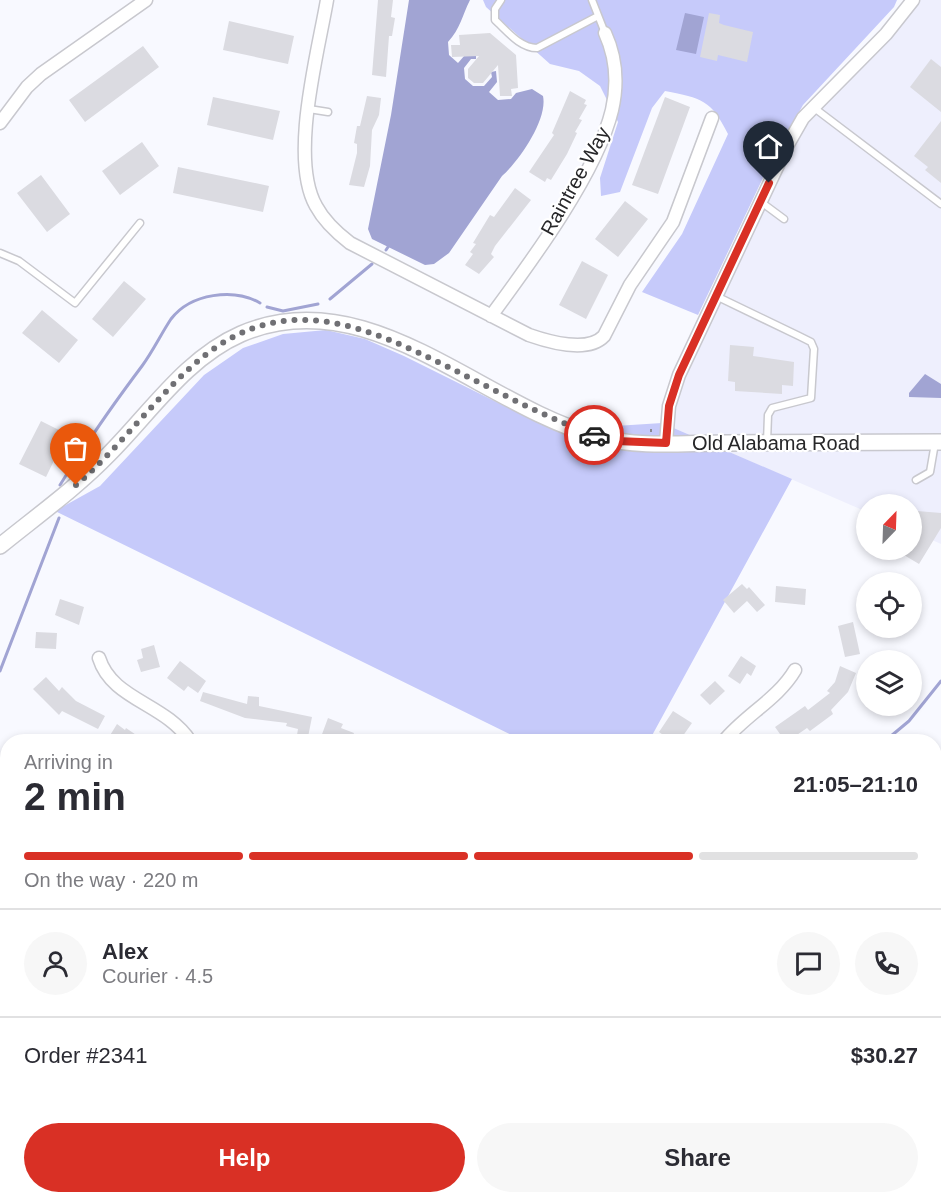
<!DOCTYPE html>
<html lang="en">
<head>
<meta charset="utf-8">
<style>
  :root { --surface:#fff; --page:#f7f7f7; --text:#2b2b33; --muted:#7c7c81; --line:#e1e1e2; --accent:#d93025 }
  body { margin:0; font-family:Arial,sans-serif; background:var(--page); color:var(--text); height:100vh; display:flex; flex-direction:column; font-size:22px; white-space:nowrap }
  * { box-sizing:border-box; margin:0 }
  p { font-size:20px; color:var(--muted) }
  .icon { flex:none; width:33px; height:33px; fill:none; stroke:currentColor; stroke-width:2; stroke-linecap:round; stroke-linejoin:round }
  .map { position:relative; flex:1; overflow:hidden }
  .details { position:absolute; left:0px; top:734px; width:942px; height:470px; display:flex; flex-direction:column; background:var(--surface); border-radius:24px 24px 0 0; box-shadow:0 3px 9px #0003 }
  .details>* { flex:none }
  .needle { width:39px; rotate:23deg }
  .buttons { position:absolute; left:856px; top:494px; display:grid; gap:12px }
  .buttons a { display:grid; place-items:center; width:66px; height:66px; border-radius:50%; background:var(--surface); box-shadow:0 3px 9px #0003; font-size:30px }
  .pin { position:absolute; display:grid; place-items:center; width:51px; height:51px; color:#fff; margin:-62px -26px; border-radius:50% 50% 50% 0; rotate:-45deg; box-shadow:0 0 6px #0007 }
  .pin .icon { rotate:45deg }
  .courier { position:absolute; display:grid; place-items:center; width:60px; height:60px; margin:-30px; border:4px solid #d93025; border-radius:50%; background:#fff; color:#222; box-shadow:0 2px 8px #0007 }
  .overview em { font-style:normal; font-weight:800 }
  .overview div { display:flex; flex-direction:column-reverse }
  .overview { display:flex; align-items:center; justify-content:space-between; height:102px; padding:0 24px }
  h1 { font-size:39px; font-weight:800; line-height:45px }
  .bar { display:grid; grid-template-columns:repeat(4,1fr); gap:9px 6px; align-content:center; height:72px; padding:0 24px }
  .bar i { height:8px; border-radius:4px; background:var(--line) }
  .bar .active { background:var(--accent) }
  .bar p { grid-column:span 4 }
  .line { display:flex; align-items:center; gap:15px; padding:0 24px; border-top:2px solid var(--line) }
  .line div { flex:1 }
  .round { display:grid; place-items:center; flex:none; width:63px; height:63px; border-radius:32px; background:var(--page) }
  .button { display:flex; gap:12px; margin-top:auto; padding:12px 24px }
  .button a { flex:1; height:69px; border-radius:36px; background:var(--accent); color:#fff; font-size:24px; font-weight:800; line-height:69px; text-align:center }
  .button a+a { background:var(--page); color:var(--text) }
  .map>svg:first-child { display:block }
  .built { fill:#eeeffd }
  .green { fill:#c6cafa }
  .water { fill:#a1a4d3 }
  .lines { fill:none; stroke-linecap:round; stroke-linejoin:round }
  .stream { stroke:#a1a4d3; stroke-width:3 }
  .building { fill:#dbdbe1 }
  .service-casing { stroke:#c8c8ce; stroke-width:9 }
  .minor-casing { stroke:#c8c8ce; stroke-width:15 }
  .tertiary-casing { stroke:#c8c8ce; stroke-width:18 }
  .path { stroke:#8b8c90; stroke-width:2; stroke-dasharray:3 3; stroke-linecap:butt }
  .service { stroke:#fff; stroke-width:6 }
  .minor { stroke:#fff; stroke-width:12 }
  .tertiary { stroke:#fff; stroke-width:15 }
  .done { stroke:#707074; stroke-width:6; stroke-dasharray:0 10.8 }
  .route { stroke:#d93025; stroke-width:8 }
  .labels { text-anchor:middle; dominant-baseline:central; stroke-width:4.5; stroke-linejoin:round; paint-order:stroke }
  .street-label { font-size:20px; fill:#272729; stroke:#fff }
</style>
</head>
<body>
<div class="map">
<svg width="941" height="1202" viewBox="0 0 941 1202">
  <rect width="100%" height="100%" fill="#f8f9ff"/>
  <path class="built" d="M910,0h31v544l-29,-13v-27h-45v8l-205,-89 151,-320z"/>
  <path class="green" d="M483,0h414l-3,7 -91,98 -32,56 -73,154 -56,-23 40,-58 46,-100c-17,-34 -26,-36 -63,-43l-13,17 -32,84 -19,4 -1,-18 18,-56 -18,-36 -21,-15 -29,-7 -64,-57z
    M326,330l39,9 39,17 149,74 109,-7 130,56 -143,262h-125l-469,-230 45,-25 104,-111 39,-27 40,-14z"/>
  <path class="water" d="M409,0h61c-8,16 -10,29 -22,42l1,13 9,8 7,-8 11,-1v5h-5l-7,9 1,11 8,7h11l8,-9 -1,-5 5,-1 1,11 -8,10 9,8 13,-1 5,-6 16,-4 11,7c5,23 -24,65 -41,80l-53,77 -15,11 -9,1 -53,-26 -4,-10 23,-114z
    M685,13l19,4 -8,37 -20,-4z
    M925,374l16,10v14l-32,-1v-4z"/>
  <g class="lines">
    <path class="stream" d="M386,250l2,-3
      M330,299l42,-35
      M267,307l16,4 35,-7
      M81,453c19,-30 40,-59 61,-87 11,-15 19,-32 29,-47 20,-26 63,-31 89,-16
      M60,485l10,-16
      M0,671l59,-153
      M885,741l24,-20 32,-40
      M440,1202l3,-6"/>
  </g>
  <path class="building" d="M378,0h15l-2,17 4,1 -3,18h-3l-3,41 -14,-2z
    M709,13l11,2 -1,8 5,2 29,7 -6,30 -29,-7 -1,6 -17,-4z
    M229,21l65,15 -6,28 -65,-14z
    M490,33l26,22 2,33 -7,1 1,7h-12l-2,-31 -15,18h-9l-6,-5v-9l11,-13 -27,1 -1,-12h9l-1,-10z
    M143,46l16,21 -74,55 -16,-22z
    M931,59l10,8v45l-31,-25z
    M570,91l16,9 -2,4 3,1 -8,14 3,1 -7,12 2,1 -10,21 -16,26 -4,-2 -2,4 -16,-10 25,-37 -2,-2z
    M367,96l14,2 -2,17 -7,15 -2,36 -6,21 -15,-2 8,-32v-9l-3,-1 3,-17h3z
    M213,97l67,14 -7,29 -66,-15z
    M665,97l25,10 -32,87 -26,-9z
    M941,121v62l-16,-13 3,-3 -14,-11z
    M142,142l17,24 -39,29 -18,-24z
    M178,167l91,19 -6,26 -90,-19z
    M41,175l29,39 -23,18 -30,-39z
    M515,188l16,12 -36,46 -4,8 3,3 -15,17 -14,-9 8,-11 -3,-2 6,-8 -3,-1 17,-28 4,2z
    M625,201l23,18 -30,38 -23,-18z
    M582,261l26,14 -22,44 -27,-14z
    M124,281l22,18 -33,38 -21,-18z
    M42,310l36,30 -19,23 -37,-30z
    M730,345l24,2 -1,9 41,6 -1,24 -11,-1v9l-47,-3v-9l-7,-1z
    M41,421l26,13 -21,43 -27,-13z
    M917,511l24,2v15l-22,36 -25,-15h18v-35z
    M742,584l5,5 2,-2 16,18 -8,7 -10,-11 -13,12 -11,-13z
    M776,586l30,3 -1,16 -30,-3z
    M60,599l24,8 -5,18 -24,-10z
    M853,622l7,32 -15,3 -7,-31z
    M36,632l21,1 -1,16 -21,-1z
    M154,645l6,22 -19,5 -4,-12 6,-2 -2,-9z
    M741,656l15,10 -5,10 -4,-3 -7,11 -12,-8z
    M180,661l26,20 -8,12 -10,-7 -4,5 -17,-13z
    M840,666l16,7 -8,19 -17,18 2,4 -23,17 -3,-3 -19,13h-19l11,-7 -5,-7 30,-21 3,4 22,-17 -3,-2 8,-9z
    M46,677l13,14 3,-4 14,14 29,15 -7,13 -36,-18 -3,4 -26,-26z
    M715,681l10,10 -15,14 -10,-10z
    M203,692l44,12 1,-8 11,1v9l53,11 -4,20 -11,-2 1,-6 -12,-3 1,-3 -42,-5 -45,-17z
    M673,711l19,12 -12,17 -8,-5 -3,4 -10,-7z
    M328,718l15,6 -2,4 13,5 -3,8h-18l-12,-4z
    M117,724l8,6 1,-2 19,13h-30l-6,-4z"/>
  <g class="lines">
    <defs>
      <path id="service" d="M501,0l-6,9v11c12,11 25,28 42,28l61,-32
        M592,0l13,33
        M813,107l128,97
        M309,109l19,3
        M761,202l23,17
        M0,253l19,8 56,42 65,-80
        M716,296l83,40 12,6 3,7 -3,49 -39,10 -4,7 -1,27
        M916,480l14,-8 5,-29"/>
      <path id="minor" d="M327,0c-9,53 -38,158 -11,206 8,15 21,27 34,37l179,92c20,7 59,18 75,1l26,-51 43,-63 39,-104
        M0,123l27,-36 14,-13 105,-74
        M491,316c39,-53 106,-143 121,-206 6,-26 4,-53 -7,-77
        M666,443l3,-37 10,-31 108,-229 16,-28 83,-84 27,-34
        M99,658c13,42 66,45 91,83
        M724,741c21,-26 54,-42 71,-71
        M934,804l7,-6
        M0,1000l8,-1
        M9,1196l18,6
        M100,1196l1,6
        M197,1196l7,6
        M255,1202l6,-6
        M558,1202l4,-6"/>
      <path id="tertiary" d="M0,546c37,-30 76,-58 109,-92 41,-41 77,-96 132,-120 128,-55 240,72 358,103 40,11 84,6 126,6 72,0 144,0 216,-1"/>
    </defs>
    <use href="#service" class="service-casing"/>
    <use href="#minor" class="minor-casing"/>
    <use href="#tertiary" class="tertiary-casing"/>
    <path class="path" d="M651,432v-6"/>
    <use href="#service" class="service"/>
    <use href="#minor" class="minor"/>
    <use href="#tertiary" class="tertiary"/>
  </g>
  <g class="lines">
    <path class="done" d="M76,485c46,-39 83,-93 128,-129 84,-66 163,-29 246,12 47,23 94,49 144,67"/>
    <path class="route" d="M594,435l22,6 50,2 3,-37 10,-31 90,-192"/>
  </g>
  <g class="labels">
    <g class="street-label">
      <text transform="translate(575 181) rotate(-61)">Raintree Way</text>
      <text x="776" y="443">Old Alabama Road</text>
    </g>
  </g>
</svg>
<div class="buttons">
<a><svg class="needle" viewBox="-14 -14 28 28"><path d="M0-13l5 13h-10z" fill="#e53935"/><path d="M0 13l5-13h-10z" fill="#7c7c81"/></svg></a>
<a><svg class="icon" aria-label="locate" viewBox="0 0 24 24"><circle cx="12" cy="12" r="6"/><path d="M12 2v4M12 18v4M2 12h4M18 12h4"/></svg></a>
<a><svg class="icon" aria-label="layers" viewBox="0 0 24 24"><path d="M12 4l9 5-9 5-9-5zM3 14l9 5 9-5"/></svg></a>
</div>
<div class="pin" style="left:76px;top:485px;background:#ea580c"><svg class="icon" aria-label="bag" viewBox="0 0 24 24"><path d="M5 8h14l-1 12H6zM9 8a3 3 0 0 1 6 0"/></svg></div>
<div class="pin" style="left:769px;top:183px;background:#1f2937"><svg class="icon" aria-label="home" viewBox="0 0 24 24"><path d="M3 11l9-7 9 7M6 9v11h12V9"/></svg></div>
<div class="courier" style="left:594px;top:435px"><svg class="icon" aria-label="car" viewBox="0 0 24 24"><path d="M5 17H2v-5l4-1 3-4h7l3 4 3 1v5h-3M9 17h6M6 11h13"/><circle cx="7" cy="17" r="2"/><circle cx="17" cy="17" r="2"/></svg></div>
<section class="details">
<div class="overview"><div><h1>2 min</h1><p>Arriving in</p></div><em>21:05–21:10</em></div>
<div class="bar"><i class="active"></i><i class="active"></i><i class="active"></i><i></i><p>On the way · 220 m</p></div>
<div class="line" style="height:108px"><a class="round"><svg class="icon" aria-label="person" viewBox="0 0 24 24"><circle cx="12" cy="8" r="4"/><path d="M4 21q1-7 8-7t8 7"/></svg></a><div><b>Alex</b><p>Courier · 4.5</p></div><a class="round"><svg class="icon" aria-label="chat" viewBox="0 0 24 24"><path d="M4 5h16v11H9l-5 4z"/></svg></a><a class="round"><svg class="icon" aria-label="phone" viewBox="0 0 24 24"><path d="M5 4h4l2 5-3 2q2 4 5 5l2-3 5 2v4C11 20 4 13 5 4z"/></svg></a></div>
<div class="line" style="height:78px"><div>Order #2341</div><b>$30.27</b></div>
<div class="button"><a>Help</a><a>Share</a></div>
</section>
</div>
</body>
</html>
